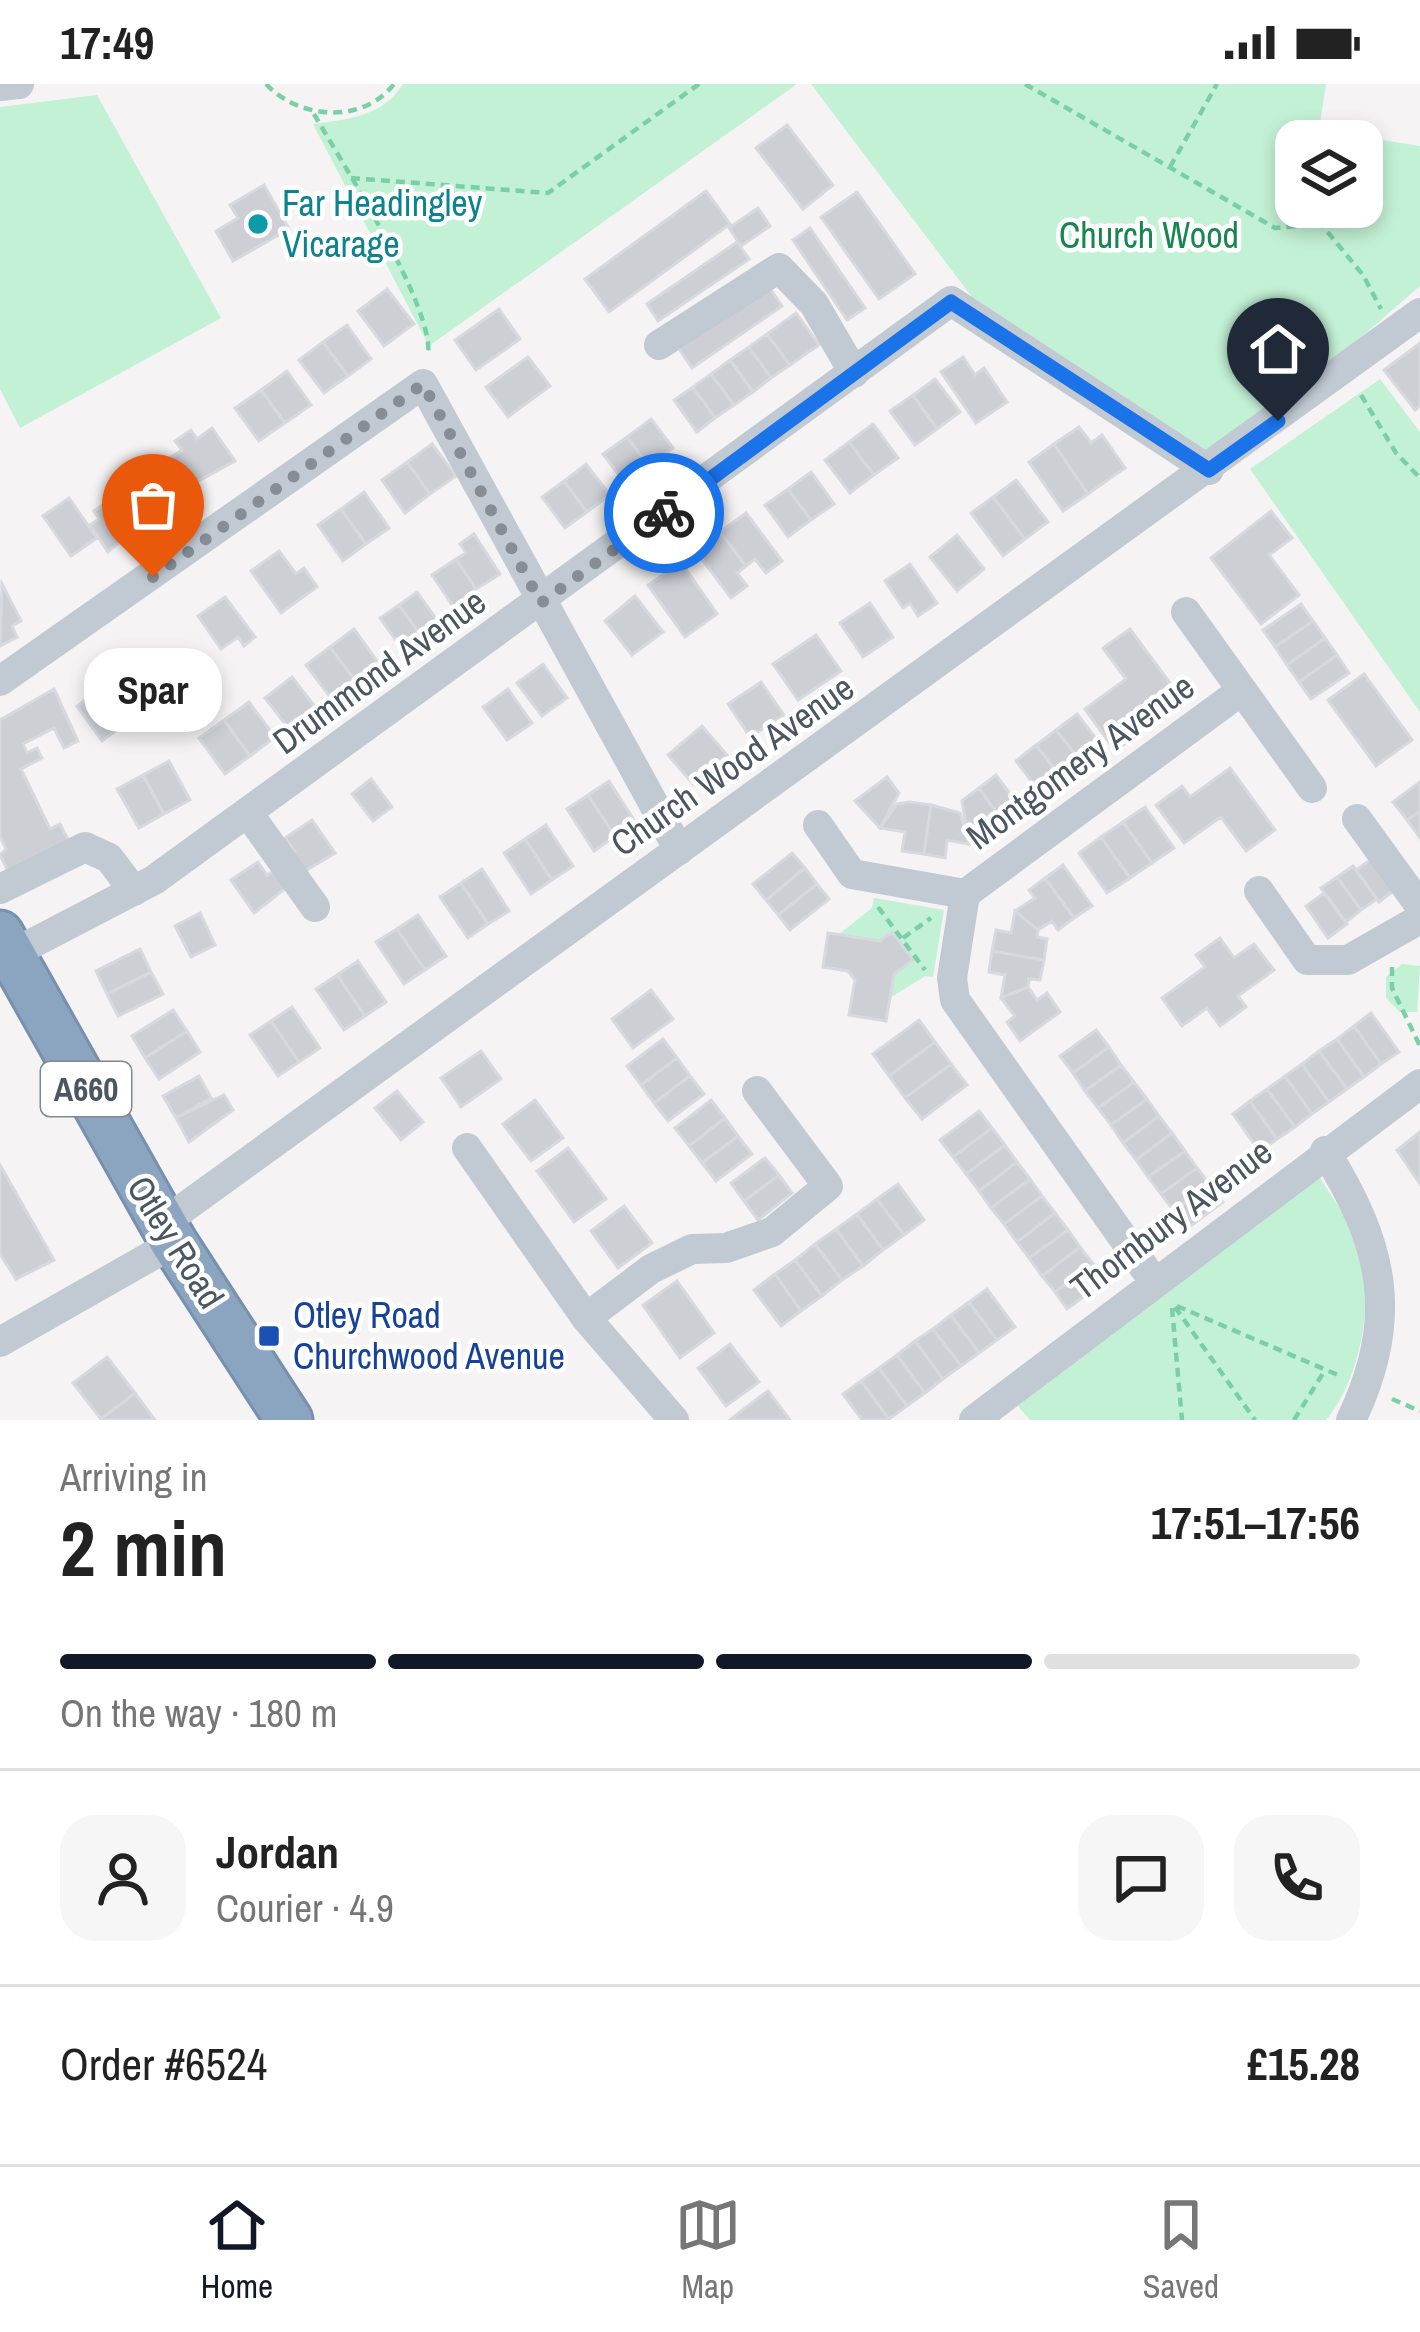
<!DOCTYPE html>
<html lang="en">
<head>
<meta charset="utf-8">
<style>
  :root { --surface:#fff; --page:#f6f6f6; --text:#222; --muted:#767676; --line:#e0e0e0; --accent:#111827 }
  body { margin:0; font-family:"Archivo Narrow",sans-serif; background:var(--page); color:var(--text); height:100vh; display:flex; flex-direction:column; font-size:45px; white-space:nowrap }
  * { box-sizing:border-box; margin:0 }
  p { font-size:39px; color:var(--muted) }
  .icon { flex:none; width:66px; height:66px; fill:none; stroke:currentColor; stroke-width:2; stroke-linecap:round; stroke-linejoin:round }
  .map { position:relative; height:1336px; overflow:hidden }
  .panel { display:flex; flex-direction:column; background:var(--surface); flex:1 }
  .panel>* { flex:none }
  .buttons { position:absolute; left:1275px; top:36px; display:grid; gap:24px }
  .buttons a { display:grid; place-items:center; width:108px; height:108px; border-radius:24px; background:var(--surface); box-shadow:0 6px 18px #0003; font-size:60px }
  .pin { position:absolute; display:grid; place-items:center; width:102px; height:102px; color:#fff; margin:-123px -51px; border-radius:50% 50% 50% 0; rotate:-45deg; box-shadow:0 0 12px #0007 }
  .pin .icon { rotate:45deg }
  .courier { position:absolute; display:grid; place-items:center; width:120px; height:120px; margin:-60px; border:9px solid #1a73e8; border-radius:50%; background:#fff; color:#222; box-shadow:0 3px 15px #0007 }
  .bubble { position:absolute; height:84px; border-radius:36px; background:var(--surface); box-shadow:0 6px 18px #0003; font-size:39px; font-weight:800; line-height:84px; text-align:center }
  .summary em { font-style:normal; font-weight:800 }
  .summary div { display:flex; flex-direction:column-reverse }
  .summary { display:flex; align-items:center; justify-content:space-between; height:204px; padding:0 60px }
  h1 { font-size:78px; font-weight:800; line-height:90px }
  .bar { display:grid; grid-template-columns:repeat(4,1fr); gap:18px 12px; align-content:center; height:144px; padding:0 60px }
  .bar i { height:15px; border-radius:9px; background:var(--line) }
  .bar .selected { background:var(--accent) }
  .bar p { grid-column:span 4 }
  .line { display:flex; align-items:center; gap:30px; padding:0 60px; border-top:3px solid var(--line) }
  .line div { flex:1 }
  .round { display:grid; place-items:center; flex:none; width:126px; height:126px; border-radius:36px; background:var(--page) }
  .status { display:flex; justify-content:space-between; align-items:center; height:84px; padding:0 60px; background:var(--surface); direction:ltr }
  .status svg { height:33px; fill:currentColor }
  .tabs { display:flex; justify-content:space-around; align-items:center; height:168px; border-top:3px solid var(--line); background:var(--surface); font-size:33px; color:var(--muted) }
  .tabs a { display:grid; justify-items:center; gap:6px }
  .tabs .selected { color:var(--accent) }
  .map>svg:first-child { display:block }
  .green { fill:#c3f1d5; fill-rule:evenodd }
  .building { fill:#cdcfd5; stroke:#d7d9de; stroke-width:3 }
  .lines { fill:none; stroke-linecap:round; stroke-linejoin:round }
  .highway-casing { stroke:#7690ad; stroke-width:51 }
  .path { stroke:#7ad0a6; stroke-width:4.5; stroke-dasharray:9 6; stroke-linecap:butt }
  .minor { stroke:#c1cad2; stroke-width:30 }
  .highway { stroke:#8ba5c1; stroke-width:45 }
  .done { stroke:#868d94; stroke-width:12; stroke-dasharray:0 21.6 }
  .route { stroke:#1a73e8; stroke-width:15 }
  .culture-dot { fill:#0f9aa8; stroke:#fff; stroke-width:4.5 }
  .transit-dot { fill:#1a4fb4; stroke:#fff; stroke-width:4.5 }
  .labels { text-anchor:middle; dominant-baseline:central; stroke-width:9; stroke-linejoin:round; paint-order:stroke }
  .shield { fill:#fff; stroke:#808990; stroke-width:3 }
  .shield-label { font-size:33px; font-weight:bold; fill:#4a5661 }
  .culture-label { font-size:36px; fill:#0d838f; stroke:#fff; text-anchor:start }
  .park-label { font-size:36px; fill:#17864f; stroke:#fff }
  .street-label { font-size:36px; fill:#4a5661; stroke:#fff }
  .transit-label { font-size:36px; fill:#164399; stroke:#fff; text-anchor:start }
</style>
</head>
<body>
<div class="status"><b>17:49</b><svg viewBox="0 0 49 12"><path d="M0 12V9h3v3zM5 12V6h3v6zM10 12V3h3v9zM15 12V0h3v12zM26 1h20v11H26zM47 4h2v5h-2z"/></svg></div>
<div class="map">
<svg width="1420" height="1336" viewBox="0 0 1420 1336">
  <rect width="100%" height="100%" fill="#f5f3f3"/>
  <path class="green" d="M403,0h394l-368,262 -116,-222c36,-5 69,-7 90,-40z
    M811,0h515l-7,46 101,16v140l-67,58 -148,108 -233,-155zM1296,57h66v66h-66z
    M97,11l124,223 -201,110 -20,-39v-282z
    M1380,295l40,53v280l-170,-243z
    M874,814l70,12 -11,67 -8,-1 -35,22 -10,-57 -42,-6 34,-27z
    M1402,880l18,2 -3,46h-17l-14,-14v-21z
    M1319,1092c12,21 30,43 38,65 19,52 5,137 -31,179h-296l-12,-14z"/>
  <path class="building" d="M787,41l46,60 -30,24 -47,-61z
    M264,101l25,44 -56,32 -17,-30 22,-13 -8,-13z
    M706,107l24,33 -121,88 -24,-33z
    M857,108l58,82 -36,25 -58,-82z
    M758,124l12,18 -29,20 -12,-18z
    M810,144l55,80 -18,12 -54,-80z
    M737,158l12,17 -91,62 -11,-17z
    M769,203l13,19 -90,62 -13,-19z
    M387,205l27,35 -30,22 -26,-35z
    M499,225l21,30 -44,31 -21,-30z
    M796,229l23,32 -29,20 -23,-31z
    M347,241l24,34 -23,17 -25,-34z
    M767,250l23,31 -19,13 -22,-31z
    M323,258l25,34 -24,17 -25,-33z
    M1420,259v63l-5,4 -31,-40z
    M749,263l22,31 -18,14 -23,-32z
    M528,273l22,29 -42,31 -22,-30z
    M963,273l12,18 9,-7 23,34 -31,21 -35,-51z
    M730,276l23,32 -19,13 -23,-31z
    M287,287l24,34 -26,18 -24,-33z
    M711,290l23,31 -19,13 -22,-31z
    M935,295l25,33 -23,17 -24,-34z
    M693,303l22,31 -18,14 -23,-32z
    M261,306l24,33 -26,18 -24,-33z
    M913,311l24,34 -22,16 -25,-34z
    M651,335l22,29 -24,18 -22,-29z
    M873,340l25,34 -24,17 -25,-33z
    M1079,343l12,16 11,-8 23,33 -37,26 -34,-50z
    M212,344l23,33 -55,30 -19,-27 21,-14 -7,-9 16,-11 6,9z
    M627,353l22,29 -24,17 -22,-29z
    M849,358l25,33 -24,18 -25,-33z
    M432,360l24,32 -26,18 -23,-32z
    M1054,360l34,50 -25,17 -34,-49z
    M407,378l23,32 -25,19 -23,-33z
    M586,380l24,31 -23,17 -23,-31z
    M811,388l23,32 -23,16 -23,-31z
    M1016,396l32,42 -23,17 -32,-42z
    M564,397l23,31 -22,16 -23,-31z
    M788,405l23,31 -23,17 -23,-32z
    M364,408l25,36 -23,16 -25,-35z
    M993,413l32,42 -22,17 -32,-43z
    M69,414l28,40 -26,18 -28,-40z
    M129,414l15,22 -36,32 -18,-27 9,-6 -5,-8 14,-10 6,8z
    M341,425l25,35 -23,17 -25,-36z
    M1271,427l21,27 -23,17 30,40 -38,29 -50,-66z
    M746,429l36,48 -16,12 -11,-14 -9,7 -26,-34z
    M720,448l26,34 -9,7 10,13 -16,12 -36,-48z
    M474,450l26,40 -24,15 -20,-30 10,-6 -6,-9z
    M957,451l27,34 -27,22 -27,-34z
    M279,467l17,23 8,-6 13,19 -36,26 -30,-42z
    M456,475l20,30 -23,17 -21,-31z
    M681,478l36,52 -32,23 -37,-52z
    M910,480l27,39 -19,13 -8,-13 -7,5 -18,-27z
    M2,500l19,37 -9,5 5,11 -17,9z
    M417,508l20,28 -18,13 -20,-28z
    M635,512l28,36 -31,23 -27,-34z
    M225,513l30,40 -11,9 -6,-9 -17,12 -23,-33z
    M870,519l23,34 -30,20 -23,-34z
    M1301,520l12,17 -38,26 -12,-17z
    M399,521l20,28 -19,13 -20,-28z
    M1313,537l12,17 -38,27 -12,-18z
    M354,545l23,32 -23,18 -24,-32z
    M1130,545l45,61 -41,30 8,11 -27,20 -30,-42 41,-30 -23,-31z
    M816,551l25,36 -43,29 -25,-36z
    M1325,554l12,17 -38,27 -12,-17z
    M330,563l24,32 -24,18 -24,-32z
    M1337,571l12,18 -38,26 -12,-17z
    M543,580l24,34 -25,18 -25,-33z
    M129,585l25,34 -26,19 -25,-35z
    M1364,590l48,66 -36,26 -48,-66z
    M292,593l24,31 -27,21 -24,-31z
    M761,598l23,33 -34,22 -22,-33z
    M103,603l25,35 -26,19 -25,-35z
    M54,605l24,52 -14,7 -10,-20 -31,16 4,9 10,-5 5,10 -21,11 29,60 10,-5 10,19 -61,30 -9,-18 6,-6 -6,-12v-117z
    M508,605l24,34 -25,17 -24,-33z
    M249,618l26,35 -25,19 -26,-36z
    M1077,630l30,39 -20,16 -31,-39z
    M224,636l26,36 -25,18 -26,-36z
    M702,642l25,29 -34,29 -25,-29z
    M1056,646l31,39 -21,15 -30,-39z
    M1036,661l30,39 -20,16 -30,-39z
    M169,677l21,39 -26,14 -21,-39z
    M1230,684l45,62 -29,21 -25,-34 -37,26 -28,-38 26,-19 8,11z
    M143,691l21,39 -25,14 -22,-39z
    M996,691l29,39 -18,13 -28,-39z
    M887,693l12,16 -19,35 -25,-27z
    M371,695l21,28 -19,14 -21,-27z
    M609,697l27,42 -21,13 -27,-41z
    M1420,698v29l-13,9 -14,-18z
    M979,704l28,39 -17,13 -5,-7 -16,11 -7,-43z
    M588,711l27,41 -21,15 -27,-42z
    M910,718l21,3 -7,49 -22,-3 3,-19 -25,-4 17,-24z
    M931,721l29,8 9,31 -22,-4 -2,18 -21,-4z
    M1145,723l29,41 -22,15 -29,-41z
    M1420,727v27l-13,-18z
    M312,736l23,33 -35,21 -12,-17 7,-6 -10,-13z
    M1123,738l29,41 -22,15 -29,-41z
    M546,741l27,41 -21,14 -27,-41z
    M1101,753l29,41 -23,15 -28,-40z
    M525,755l27,41 -21,14 -27,-41z
    M792,769l13,15 -39,32 -13,-16z
    M1374,773l23,31 -18,14 -23,-32z
    M258,778l9,13 7,-4 12,17 -32,25 -23,-33z
    M1063,781l29,41 -18,12 -29,-40z
    M1353,782l24,33 -16,11 -24,-33z
    M805,784l12,16 -39,31 -12,-15z
    M482,785l27,42 -21,13 -27,-41z
    M1337,793l24,33 -15,12 -25,-34z
    M1045,794l29,40 -16,12 -6,-9 -14,9 -23,-19 20,-13 -6,-8z
    M461,799l27,41 -20,14 -28,-41z
    M817,800l12,15 -39,31 -12,-15z
    M1324,809l23,31 -19,14 -22,-32z
    M1015,827l23,19 -1,7 10,2 -3,21 -52,-9 4,-21 15,3z
    M200,829l15,32 -24,12 -16,-31z
    M418,831l28,41 -21,14 -28,-41z
    M397,845l28,41 -21,14 -28,-42z
    M892,848l21,28 -19,14 -8,47 -37,-6 6,-35 -7,-9 -25,-4 5,-34 52,8z
    M1220,854l14,20 20,-14 20,26 -36,26 8,11 -26,19 -13,-18 -25,18 -20,-28 43,-31 -9,-12z
    M140,865l11,23 -44,22 -11,-23z
    M992,867l52,9 -4,20 -11,-1 -1,8 -27,11 4,-23 -16,-3z
    M358,877l28,41 -21,14 -28,-41z
    M151,888l12,22 -45,22 -11,-22z
    M337,891l28,41 -21,14 -28,-41z
    M1028,903l9,13 10,-7 13,19 -40,29 -13,-19 8,-6 -14,-18z
    M651,906l22,29 -40,29 -21,-29z
    M292,923l28,41 -21,14 -28,-41z
    M173,926l14,21 -42,27 -13,-22z
    M1371,929l28,39 -18,12 -27,-38z
    M919,936l16,22 -46,34 -16,-22z
    M271,937l28,41 -21,14 -28,-41z
    M1354,942l27,38 -17,13 -27,-38z
    M1096,946l13,17 -36,26 -13,-17z
    M187,947l13,21 -41,27 -14,-21z
    M663,955l14,19 -36,27 -14,-19z
    M1337,955l27,38 -17,12 -28,-38z
    M935,958l16,22 -46,34 -16,-22z
    M1109,963l12,18 -36,26 -12,-18z
    M481,967l20,28 -40,28 -20,-29z
    M1319,967l28,38 -18,13 -27,-38z
    M677,974l13,18 -36,27 -13,-18z
    M951,980l16,21 -45,34 -17,-21z
    M1302,980l27,38 -17,12 -27,-38z
    M1121,981l13,17 -36,26 -13,-17z
    M199,992l12,22 -35,20 -13,-22z
    M690,992l14,18 -36,27 -14,-18z
    M1285,992l27,38 -17,13 -28,-38z
    M1134,998l13,17 -36,26 -13,-17z
    M1267,1005l28,38 -18,12 -27,-38z
    M397,1007l26,31 -22,18 -26,-32z
    M224,1011l9,15 -44,32 -13,-24z
    M1147,1015l12,17 -36,27 -12,-18z
    M535,1016l28,38 -32,23 -28,-37z
    M711,1016l14,18 -36,28 -14,-18z
    M1250,1017l27,38 -17,13 -27,-38z
    M979,1027l13,17 -39,29 -13,-17z
    M1159,1032l13,17 -36,27 -13,-17z
    M725,1034l13,18 -36,27 -13,-17z
    M992,1044l13,17 -39,29 -13,-17z
    M1420,1048v52l-23,-34z
    M1172,1049l13,18 -37,26 -12,-17z
    M738,1052l14,18 -36,27 -14,-18z
    M1005,1061l12,17 -38,29 -13,-17z
    M568,1064l38,51 -32,23 -37,-51z
    M1185,1067l12,17 -36,26 -13,-17z
    M765,1074l14,17 -35,26 -13,-18z
    M1017,1078l13,17 -39,29 -12,-17z
    M0,1081l54,95 -38,19 -16,-25z
    M1197,1084l13,17 -36,26 -13,-17z
    M779,1091l13,18 -34,27 -14,-19z
    M1030,1095l12,17 -38,28 -13,-16z
    M898,1100l26,36 -20,15 -27,-36z
    M1210,1101l13,17 -37,27 -12,-18z
    M1042,1112l13,17 -38,29 -13,-18z
    M877,1115l27,36 -21,15 -26,-36z
    M624,1122l28,37 -34,25 -27,-37z
    M1055,1129l13,17 -39,28 -12,-16z
    M857,1130l26,36 -20,16 -27,-37z
    M836,1145l27,37 -21,14 -27,-36z
    M1068,1146l12,17 -38,29 -13,-18z
    M815,1160l27,36 -20,16 -27,-36z
    M1080,1163l13,17 -38,28 -13,-16z
    M795,1176l27,36 -21,15 -26,-37z
    M1093,1180l13,16 -39,29 -12,-17z
    M775,1190l26,37 -20,15 -27,-36z
    M677,1197l37,52 -34,25 -37,-53z
    M987,1205l28,38 -18,13 -28,-38z
    M969,1218l28,38 -18,13 -28,-38z
    M951,1231l28,38 -18,13 -28,-37z
    M933,1245l28,37 -18,13 -28,-38z
    M915,1257l28,38 -18,14 -28,-38z
    M730,1260l29,38 -33,24 -28,-38z
    M897,1271l28,38 -18,13 -28,-38z
    M107,1273l28,36 -34,26 -28,-36z
    M879,1284l28,38 -18,13 -28,-38z
    M861,1297l28,38 -1,1h-26l-19,-26z
    M768,1307l22,29h-60l10,-8z
    M135,1309l20,27h-54v-1z"/>
  <g class="lines">
    <defs>
      <path id="highway" d="M0,850l174,309 115,177"/>
    </defs>
    <use href="#highway" class="highway-casing"/>
    <path class="path" d="M266,0c34,36 97,40 128,0
      M1025,0l250,144 46,-4 42,51 18,34
      M314,30c27,47 121,194 114,241
      M1170,83l47,-83
      M351,94l197,15 151,-109
      M1361,311l35,58 24,25
      M878,823l47,63
      M903,854l28,-20
      M1392,883v21l28,58
      M1177,1222l161,69
      M1175,1223l80,113
      M1172,1224l10,112
      M1392,1315l28,12
      M1294,1336l31,-50"/>
    <path class="minor" d="M0,2l19,-2
      M659,261l120,-77 35,36 40,69
      M1186,528l126,176
      M0,597l423,-297 256,466
      M248,729l67,94
      M1357,735l63,87
      M818,741l34,49 113,20
      M0,805l85,-42 24,11 25,33
      M1259,807l48,69h41l72,-41
      M12,870l142,-74 797,-579 258,169
      M467,1064l119,170
      M1325,1067c58,93 76,166 26,269
      M163,1139l1257,-910
      M1153,1196l-198,-280 -3,-22 13,-84 276,-203
      M0,1258l174,-99
      M674,1336l-88,-102 65,-49 41,-20 34,-1 46,-16 56,-46 -71,-95
      M974,1336l446,-336"/>
    <use href="#highway" class="highway"/>
  </g>
  <g class="lines">
    <path class="done" d="M153,493l270,-193 118,219 123,-90"/>
    <path class="route" d="M664,429l287,-211 258,168 69,-49"/>
  </g>
  <circle class="culture-dot" cx="258" cy="140" r="12"/>
  <rect class="transit-dot" x="257" y="1240" width="24" height="24" rx="6"/>
  <g class="labels">
    <rect class="shield" x="41" y="978" width="90" height="54" rx="9"/>
    <g class="shield-label">
      <text x="86" y="1005">A660</text>
    </g>
    <g class="culture-label">
      <text x="282" y="119">Far Headingley<tspan x="282" dy="41">Vicarage</tspan></text>
    </g>
    <g class="park-label">
      <text x="1149" y="151">Church Wood</text>
    </g>
    <g class="street-label">
      <text transform="translate(379 587) rotate(-36)">Drummond Avenue</text>
      <text transform="translate(1080 677) rotate(-36)">Montgomery Avenue</text>
      <text transform="translate(732 681) rotate(-35)">Church Wood Avenue</text>
      <text transform="translate(1171 1135) rotate(-37)">Thornbury Avenue</text>
      <text transform="translate(176 1158) rotate(58)">Otley Road</text>
    </g>
    <g class="transit-label">
      <text x="293" y="1231">Otley Road<tspan x="293" dy="41">Churchwood Avenue</tspan></text>
    </g>
  </g>
</svg>
<div class="buttons">
<a><svg class="icon" aria-label="layers" viewBox="0 0 24 24"><path d="M12 4l9 5-9 5-9-5zM3 14l9 5 9-5"/></svg></a>
</div>
<div class="pin" style="left:153px;top:493px;background:#ea580c"><svg class="icon" aria-label="bag" viewBox="0 0 24 24"><path d="M5 8h14l-1 12H6zM9 8a3 3 0 0 1 6 0"/></svg></div>
<div class="pin" style="left:1278px;top:337px;background:#1f2937"><svg class="icon" aria-label="home" viewBox="0 0 24 24"><path d="M3 11l9-7 9 7M6 9v11h12V9"/></svg></div>
<div class="courier" style="left:664px;top:429px"><svg class="icon" aria-label="bike" viewBox="0 0 24 24"><circle cx="6" cy="16" r="4"/><circle cx="18" cy="16" r="4"/><path d="M6 16l4-8h5l3 8M10 8l3 8H6M13 5h3"/></svg></div>
<div class="bubble" style="left:84px;top:564px;width:138px">Spar</div>
</div>
<section class="panel">
<div class="summary"><div><h1>2 min</h1><p>Arriving in</p></div><em>17:51–17:56</em></div>
<div class="bar"><i class="selected"></i><i class="selected"></i><i class="selected"></i><i></i><p>On the way · 180 m</p></div>
<div class="line" style="height:216px"><a class="round"><svg class="icon" aria-label="person" viewBox="0 0 24 24"><circle cx="12" cy="8" r="4"/><path d="M4 21q1-7 8-7t8 7"/></svg></a><div><b>Jordan</b><p>Courier · 4.9</p></div><a class="round"><svg class="icon" aria-label="chat" viewBox="0 0 24 24"><path d="M4 5h16v11H9l-5 4z"/></svg></a><a class="round"><svg class="icon" aria-label="phone" viewBox="0 0 24 24"><path d="M5 4h4l2 5-3 2q2 4 5 5l2-3 5 2v4C11 20 4 13 5 4z"/></svg></a></div>
<div class="line" style="height:156px"><div>Order #6524</div><b>£15.28</b></div>
</section>
<nav class="tabs">
<a class="selected"><svg class="icon" aria-label="home" viewBox="0 0 24 24"><path d="M3 11l9-7 9 7M6 9v11h12V9"/></svg>Home</a>
<a><svg class="icon" aria-label="map" viewBox="0 0 24 24"><path d="M3 6l6-2 6 2 6-2v14l-6 2-6-2-6 2zM9 4v14M15 6v14"/></svg>Map</a>
<a><svg class="icon" aria-label="saved" viewBox="0 0 24 24"><path d="M7 4h10v16l-5-4-5 4z"/></svg>Saved</a>
</nav>
</body>
</html>
